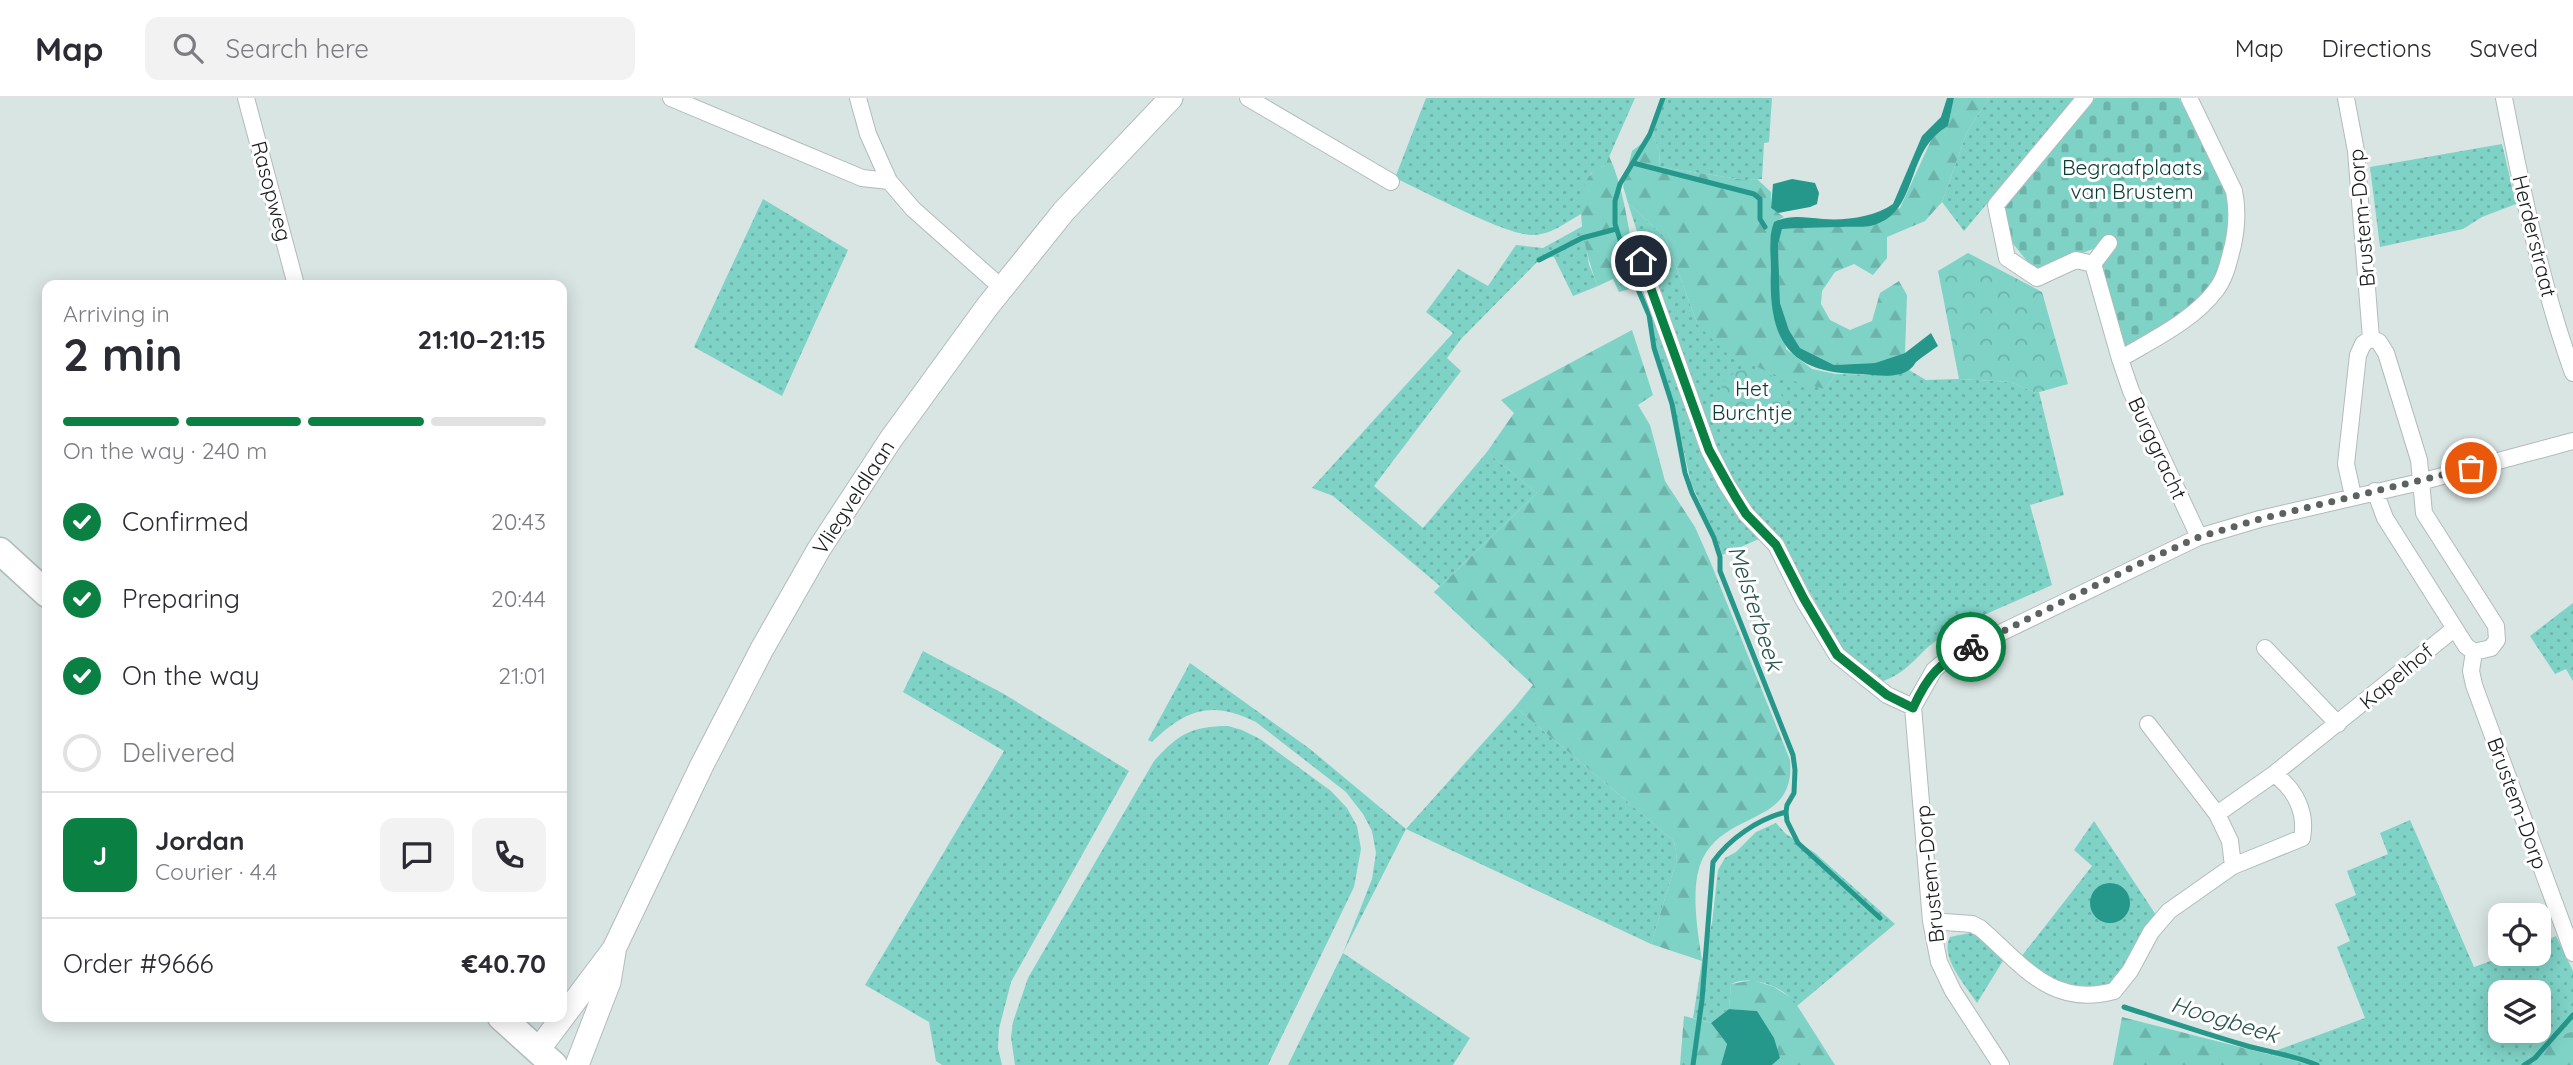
<!DOCTYPE html>
<html lang="en">
<head>
<meta charset="utf-8">
<style>
  :root { --surface:#fff; --page:#f2f2f3; --text:#2b2b33; --muted:#7c7c81; --line:#e1e1e2; --accent:#0b8043 }
  body { margin:0; font-family:Quicksand,sans-serif; background:var(--page); color:var(--text); height:100vh; display:flex; flex-direction:column; font-size:26px; white-space:nowrap }
  * { box-sizing:border-box; margin:0 }
  p { font-size:23px; color:var(--muted) }
  .icon { flex:none; width:38px; height:38px; fill:none; stroke:currentColor; stroke-width:2; stroke-linecap:round; stroke-linejoin:round }
  .map { position:relative; flex:1; overflow:hidden }
  .details { position:absolute; left:42px; top:182px; width:525px; height:742px; display:flex; flex-direction:column; background:var(--surface); border-radius:14px; box-shadow:0 4px 18px #0003 }
  .details>* { flex:none }
  .controls { position:absolute; left:2488px; top:805px; display:grid; gap:14px }
  .controls a { display:grid; place-items:center; width:63px; height:63px; border-radius:14px; background:var(--surface); box-shadow:0 4px 18px #0003; font-size:35px }
  .pin { position:absolute; display:grid; place-items:center; width:60px; height:60px; color:#fff; margin:-30px; border:4px solid #fff; border-radius:50%; box-shadow:0 2px 7px #0007 }
  .courier { position:absolute; display:grid; place-items:center; width:70px; height:70px; margin:-35px; border:5px solid #0b8043; border-radius:50%; background:#fff; color:#222; box-shadow:0 2px 9px #0007 }
  .head em { font-style:normal; font-weight:700 }
  .head div { display:flex; flex-direction:column-reverse }
  .head { display:flex; align-items:center; justify-content:space-between; height:119px; padding:0 21px }
  h1 { font-size:46px; font-weight:700; line-height:52px }
  .bar { display:grid; grid-template-columns:repeat(4,1fr); gap:10px 7px; align-content:center; height:84px; padding:0 21px }
  .bar i { height:9px; border-radius:5px; background:var(--line) }
  .bar .current { background:var(--accent) }
  .bar p { grid-column:span 4 }
  .line { display:flex; align-items:center; gap:18px; padding:0 21px; border-top:2px solid var(--line) }
  .line div { flex:1 }
  .round { display:grid; place-items:center; flex:none; width:74px; height:74px; border-radius:14px; background:var(--page) }
  ol { padding:0 21px; list-style:none }
  li { display:flex; align-items:center; gap:21px; height:77px }
  li p { margin-inline-start:auto }
  li .icon { padding:7px; border-radius:50%; background:var(--accent); color:#fff; stroke-width:4 }
  li:last-child { color:var(--muted) }
  li i { width:38px; height:38px; border:4px solid var(--line); border-radius:50% }
  header { display:flex; align-items:center; gap:42px; box-sizing:border-box; height:98px; padding:0 35px; background:var(--surface); border-bottom:2px solid var(--line) }
  header strong { font-size:33px }
  nav { display:flex; gap:38px; margin-inline-start:auto; font-size:24px }
  .search { width:490px; height:63px; background:var(--page); display:flex; align-items:center; gap:18px; box-sizing:border-box; padding:0 24px; border-radius:14px; color:var(--muted); font-size:26px }
  .map>svg:first-child { display:block }
  .grass { fill:url(#grass-dots); fill-rule:evenodd }
  .forest { fill:url(#forest-firs) }
  .cemetery { fill:url(#cemetery-stones) }
  .park { fill:url(#park-crowns) }
  .water { fill:#26978b }
  .lines { fill:none; stroke-linecap:round; stroke-linejoin:round }
  .stream { stroke:#26978b; stroke-width:5 }
  .street-casing { stroke:#b0bcba; stroke-width:18 }
  .secondary-casing { stroke:#b0bcba; stroke-width:25 }
  .primary-casing { stroke:#b0bcba; stroke-width:29 }
  .street { stroke:#fff; stroke-width:16 }
  .secondary { stroke:#fff; stroke-width:23 }
  .primary { stroke:#fff; stroke-width:26 }
  .done { stroke:#5b6260; stroke-width:7; stroke-dasharray:0 12.6 }
  .route { stroke:#0b8043; stroke-width:9 }
  .labels { text-anchor:middle; dominant-baseline:central; stroke-width:6; stroke-linejoin:round; paint-order:stroke }
  .park-label { font-size:21px; fill:#0a3c37; stroke:#fff }
  .street-label { font-size:21px; fill:#171b1a; stroke:#fff }
  .water-label { font-size:23px; font-style:italic; fill:#26534d; stroke:#fff }
</style>
</head>
<body>
<header>
<strong>Map</strong>
<div class="search"><svg class="icon" aria-label="search" viewBox="0 0 24 24"><circle cx="10" cy="10" r="6"/><path d="M15 15l6 6"/></svg>Search here</div>
<nav><a>Map</a><a>Directions</a><a>Saved</a></nav>
</header>
<div class="map">
<svg width="2573" height="967" viewBox="0 0 2573 967">
  <defs>
    <pattern id="grass-dots" width="8" height="8" patternUnits="userSpaceOnUse" patternTransform="scale(1.75)"><rect width="8" height="8" fill="#7ed2c6"/><path d="M2 2h.1M6 6h.1" fill="none" stroke="#6cb4aa" stroke-width="1.8" stroke-linecap="round"/></pattern>
    <pattern id="forest-firs" width="22" height="20" patternUnits="userSpaceOnUse" patternTransform="scale(1.75)"><rect width="22" height="20" fill="#7ed2c6"/><path d="M5 1l3.5 6h-7zM16 11l3.5 6h-7z" fill="#6cb4aa"/></pattern>
    <pattern id="cemetery-stones" width="16" height="16" patternUnits="userSpaceOnUse" patternTransform="scale(1.75)"><rect width="16" height="16" fill="#7ed2c6"/><path d="M2 7V4a2 2 0 0 1 4 0v3zM10 15v-3a2 2 0 0 1 4 0v3z" fill="#6cb4aa"/></pattern>
    <pattern id="park-crowns" width="20" height="18" patternUnits="userSpaceOnUse" patternTransform="scale(1.75)"><rect width="20" height="18" fill="#7ed2c6"/><path d="M2 6a3 3 0 1 1 6 0M12 15a3 3 0 1 1 6 0" fill="none" stroke="#6cb4aa"/></pattern>
  </defs>
  <rect width="100%" height="100%" fill="#d9e5e3"/>
  <path class="grass" d="M1426,0h209l-30,68 -14,7 -6,11 -4,30c-16,9 -30,21 -49,21 -27,0 -108,-44 -137,-57z
    M1662,0h110l-3,44 -5,1 -2,36 -17,1 -85,-13 -1,-16 -6,-16z
    M1989,0h86l-111,133 -22,-29 25,-70z
    M2502,46l14,60 -34,13 -19,12 -83,18 -10,-80z
    M763,101l85,51 -66,146 -88,-49z
    M1628,105l37,34 33,88 127,64 11,-15 59,1 14,-5 17,10 33,-1 52,3 25,11 3,-1 25,103 -34,10 22,80c-37,17 -77,32 -113,54 -20,12 -29,33 -56,42 -15,-9 -30,-21 -42,-34l-48,-85 -59,-78 -19,-38 -68,-183z
    M1583,128l6,39 9,21 -25,10 -19,-39 -13,1 -80,81 -14,19 14,13 -87,115 49,42 64,-76 50,41 -97,93 -107,-90 -21,-8 141,-155 -27,-21 32,-43 30,17 28,-41 27,3z
    M1641,188l12,29 106,224 -37,16 -4,-13 -27,-59 -16,-71 -19,-58 -5,-38z
    M2573,505v78l-7,-12 -11,5 -25,-38z
    M923,553l81,43 125,77 -118,211 -12,47 -1,19 4,17h-60l-6,-4 -7,-39 -64,-37 139,-234 -101,-59z
    M1190,565l120,86 96,80 109,-122 159,134 3,18 -26,85 -245,-115 -63,124 127,85 -17,27h-165l55,-112 29,-74 4,-26 -4,-22 -9,-17 -17,-22 -90,-70c-44,-22 -70,-13 -104,20l-4,-2z
    M1228,628l14,4 18,9 71,52 16,17 10,18 4,23 -7,38 -86,178h-253l-4,-28 2,-15 15,-44 126,-217c24,-27 38,-35 74,-35z
    M2410,722l64,147 36,-13h29v-11l17,-7 17,35v60l-41,15 -6,19h-215l-44,-11 98,-36 -28,-71 13,-6 -15,-37 21,-9 -9,-24 41,-17 -8,-21zM2501,894h38v39h-38z
    M2094,723l62,94 -41,67 -14,5 -34,-1 -11,-5 -35,-24 71,-91 -18,-16z
    M1776,725l10,11 29,19 80,71 -98,82c-11,-19 -46,-32 -66,-22l-2,25 -18,14 -18,-5 9,-57 10,-38 6,-53 7,-12 11,-6 20,-20z
    M1970,835l9,4 25,22 -27,44c-10,-16 -38,-46 -27,-66z"/>
  <path class="forest" d="M1954,0h35l-22,34 -25,70 -17,19 -38,16v21l-14,17 -19,-11 -19,8 -13,19 -1,13 9,16 20,10 22,-9 8,-28 19,-12 8,14 -2,58 -30,10 -41,2 -34,-17 -11,-18 -9,-27 -2,-58 4,-16 39,-2 79,-19 34,-74 14,-8z
    M1653,37l6,16 1,16 85,13 12,-1 14,13v16l13,9 -10,5 -4,21 16,106 26,20 24,5 -11,15 -43,-11 -56,-25 -28,-28 -33,-88 -37,-34 -5,-17 9,-35z
    M1609,58c18,38 20,88 32,130l-22,6 -6,-13 -15,7c-11,-25 -28,-90 -7,-112 3,-4 10,-6 14,-8z
    M1632,232l21,65 -15,10 12,20 15,56 30,46 15,34 80,199c6,66 -62,49 -87,98 -14,28 -5,74 -1,103l-51,-17 26,-85 -3,-18 -159,-134 18,-22 -99,-93 103,-99 -50,-41 27,-39 -13,-13z
    M1753,882l21,7 19,12 42,66h-63l8,-7 -23,-47 -28,-2 2,-25z
    M1684,918l27,7 16,21 -6,21h-41z
    M2122,919l189,48h-198z
    M2573,933v34h-47l6,-19z"/>
  <path class="cemetery" d="M2095,0h84l39,75 9,23 4,13 -4,35 -8,25 -16,27 -26,22 -54,33 -30,-102 -58,22 -25,-31 -13,-26z"/>
  <path class="park" d="M1968,155l74,39 26,92 -32,9 -25,-11 -52,-3 -21,-108z
    M1746,271l25,6 14,27 -20,27 -30,-2 -14,-21 1,-23 13,-11z"/>
  <path class="water" d="M1947,0h7l-6,28c-44,25 -28,85 -74,99 -10,3 -22,1 -33,2 -19,0 -39,1 -59,2l-4,16 2,58 9,27 11,18 34,17 41,-2 30,-10 26,-20 7,13c-7,5 -15,10 -22,16 -2,3 -4,6 -7,8 -12,9 -34,5 -48,4 -73,0 -93,-35 -90,-104 0,-17 -3,-32 3,-48 17,-8 31,-4 49,-3 21,2 52,-2 70,-15l29,-68 19,-19z
    M1792,81l23,4 4,10 -2,11 -7,3 -32,6 -7,-5 2,-24z
    M2090 805a20 20 0 1 1 40 0a20 20 0 1 1-40 0Z
    M1729,911l28,2 17,27 6,20 -8,7h-51l6,-21 -16,-21z"/>
  <g class="lines">
    <path class="stream" d="M1663,0l-13,36 -30,50 -5,17v23l16,49 18,42 5,33 18,56 13,69 7,20 22,45 6,19v14l73,184 2,15 -1,23 -7,12 -1,7 1,9 11,22 82,75
      M1633,65l121,31 6,5v20l5,8
      M1539,162l43,-22 34,-9
      M2124,909c40,13 79,26 120,38 24,7 49,10 73,20
      M1693,967l9,-65 11,-138c16,-23 45,-43 73,-50
      M2524,967l11,-7 38,-43"/>
    <defs>
      <path id="street" d="M246,0l50,187
        M671,0l191,80 27,3
        M858,0l10,36 21,47 24,28 89,79
        M1248,0l143,84
        M2085,0l-89,107 11,53 30,20 39,-18 17,4
        M2346,0l10,53 15,187
        M2504,0c18,92 37,186 69,275
        M1641,163l68,189 17,33 20,31 30,31 27,54 34,56 50,40 26,12
        M2093,166l27,95 11,32 68,146
        M2093,166l16,-21
        M2371,240l8,4 7,11 33,107 5,53 72,113 1,14 -6,8 -17,4 -8,-6 -81,-128 -10,-27
        M2120,261c32,-19 74,-39 96,-69 10,-13 13,-30 17,-45 4,-19 5,-35 1,-54l-45,-93
        M2353,398l-7,-32 12,-109 5,-11 8,-6
        M2265,550l73,76
        M2474,554l-3,19 3,14 99,268
        M2148,626l69,90 13,27 3,25
        M2274,676l180,-145
        M1931,823l41,3 8,4c43,37 71,80 134,63l16,-20 21,-39 18,-21 64,-45 69,-28c5,-26 -7,-49 -28,-64l-57,40
        M2001,967l-48,-74 -14,-29 -8,-41 -18,-214 21,-37 13,-11 14,-7 238,-115 61,-18 160,-37 153,-41"/>
      <path id="secondary" d="M538,952l76,-101 87,-182 61,-118 57,-100 72,-110 96,-132 77,-96 107,-113
        M577,967l32,-83 5,-30"/>
      <path id="primary" d="M0,453l47,43
        M501,919l53,48"/>
    </defs>
    <use href="#street" class="street-casing"/>
    <use href="#secondary" class="secondary-casing"/>
    <use href="#primary" class="primary-casing"/>
    <use href="#street" class="street"/>
    <use href="#secondary" class="secondary"/>
    <use href="#primary" class="primary"/>
  </g>
  <g class="lines">
    <path class="done" d="M1971,549l174,-86 54,-24 61,-18 211,-51"/>
    <path class="route" d="M1641,163l68,189 27,48 10,16 30,31 28,54 33,56 50,40 26,13c15,-33 26,-45 58,-61"/>
  </g>
  <g class="labels">
    <g class="park-label">
      <text x="2132" y="69">Begraafplaats<tspan x="2132" dy="24">van Brustem</tspan></text>
      <text x="1752" y="290">Het<tspan x="1752" dy="24">Burchtje</tspan></text>
    </g>
    <g class="street-label">
      <text transform="translate(272 93) rotate(75)">Rasopweg</text>
      <text transform="translate(2361 120) rotate(-95)">Brustem-Dorp</text>
      <text transform="translate(2535 138) rotate(76)">Herderstraat</text>
      <text transform="translate(2158 350) rotate(65)">Burggracht</text>
      <text transform="translate(853 399) rotate(-57)">Vliegveldlaan</text>
      <text transform="translate(2396 578) rotate(-40)">Kapelhof</text>
      <text transform="translate(2518 705) rotate(70)">Brustem-Dorp</text>
      <text transform="translate(1929 776) rotate(-96)">Brustem-Dorp</text>
    </g>
    <g class="water-label">
      <text transform="translate(1756 510) rotate(72)">Melsterbeek</text>
      <text transform="translate(2225 921) rotate(17)">Hoogbeek</text>
    </g>
  </g>
</svg>
<div class="controls">
<a><svg class="icon" aria-label="locate" viewBox="0 0 24 24"><circle cx="12" cy="12" r="6"/><path d="M12 2v4M12 18v4M2 12h4M18 12h4"/></svg></a>
<a><svg class="icon" aria-label="layers" viewBox="0 0 24 24"><path d="M12 4l9 5-9 5-9-5zM3 14l9 5 9-5"/></svg></a>
</div>
<div class="pin" style="left:2471px;top:370px;background:#ea580c"><svg class="icon" aria-label="bag" viewBox="0 0 24 24"><path d="M5 8h14l-1 12H6zM9 8a3 3 0 0 1 6 0"/></svg></div>
<div class="pin" style="left:1641px;top:163px;background:#1f2937"><svg class="icon" aria-label="home" viewBox="0 0 24 24"><path d="M3 11l9-7 9 7M6 9v11h12V9"/></svg></div>
<div class="courier" style="left:1971px;top:549px"><svg class="icon" aria-label="bike" viewBox="0 0 24 24"><circle cx="6" cy="16" r="4"/><circle cx="18" cy="16" r="4"/><path d="M6 16l4-8h5l3 8M10 8l3 8H6M13 5h3"/></svg></div>
<section class="details">
<div class="head"><div><h1>2 min</h1><p>Arriving in</p></div><em>21:10–21:15</em></div>
<div class="bar"><i class="current"></i><i class="current"></i><i class="current"></i><i></i><p>On the way · 240 m</p></div>
<ol>
<li><svg class="icon" aria-label="check" viewBox="0 0 24 24"><path d="M5 12l5 5 9-10"/></svg>Confirmed<p>20:43</p></li>
<li><svg class="icon" aria-label="check" viewBox="0 0 24 24"><path d="M5 12l5 5 9-10"/></svg>Preparing<p>20:44</p></li>
<li><svg class="icon" aria-label="check" viewBox="0 0 24 24"><path d="M5 12l5 5 9-10"/></svg>On the way<p>21:01</p></li>
<li><i></i>Delivered</li>
</ol>
<div class="line" style="height:126px"><b class="round" style="background:var(--accent);color:#fff">J</b><div><b>Jordan</b><p>Courier · 4.4</p></div><a class="round"><svg class="icon" aria-label="chat" viewBox="0 0 24 24"><path d="M4 5h16v11H9l-5 4z"/></svg></a><a class="round"><svg class="icon" aria-label="phone" viewBox="0 0 24 24"><path d="M5 4h4l2 5-3 2q2 4 5 5l2-3 5 2v4C11 20 4 13 5 4z"/></svg></a></div>
<div class="line" style="height:91px"><div>Order #9666</div><b>€40.70</b></div>
</section>
</div>
</body>
</html>
